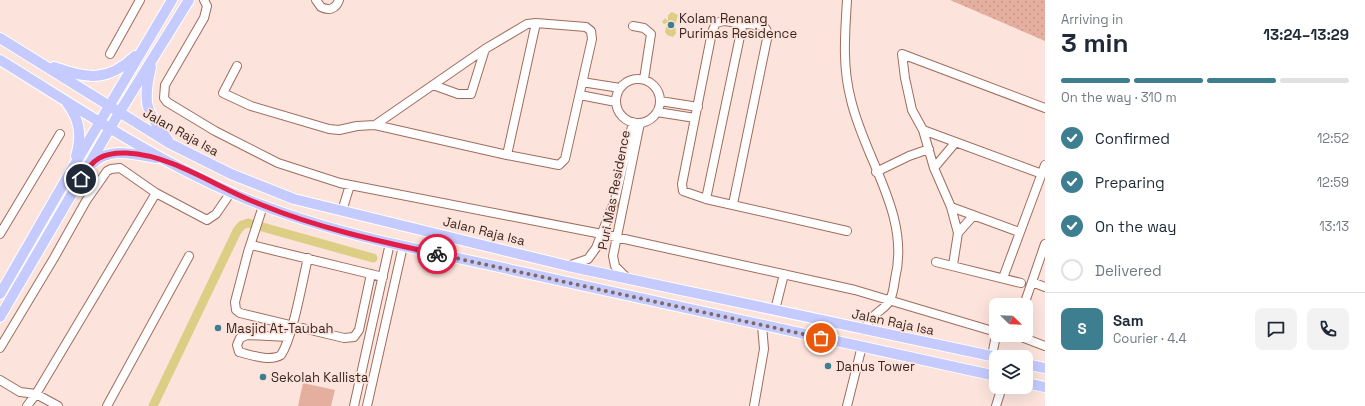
<!DOCTYPE html>
<html lang="en">
<head>
<meta charset="utf-8">
<style>
  :root { --surface:#fff; --page:#f2f2f3; --text:#1f2937; --muted:#747a83; --line:#e0e1e3; --accent:#3d7e91 }
  body { margin:0; font-family:"Space Grotesk",sans-serif; background:var(--page); color:var(--text); height:100vh; display:flex; flex-direction:column; font-size:15px; white-space:nowrap }
  * { box-sizing:border-box; margin:0 }
  p { font-size:13px; color:var(--muted) }
  .icon { flex:none; width:22px; height:22px; fill:none; stroke:currentColor; stroke-width:2; stroke-linecap:round; stroke-linejoin:round }
  .map { position:relative; flex:1; overflow:hidden }
  .side { display:flex; flex-direction:column; background:var(--surface); width:320px }
  .side>* { flex:none }
  .needle { width:26px; rotate:113deg }
  .fabs { position:absolute; left:989px; top:298px; display:grid; gap:8px }
  .fabs a { display:grid; place-items:center; width:44px; height:44px; border-radius:8px; background:var(--surface); box-shadow:0 4px 16px #0002; font-size:20px }
  .pin { position:absolute; display:grid; place-items:center; width:34px; height:34px; color:#fff; margin:-17px; border:2px solid #fff; border-radius:50%; box-shadow:0 1px 4px #0007 }
  .courier { position:absolute; display:grid; place-items:center; width:40px; height:40px; margin:-20px; border:3px solid #e11d48; border-radius:50%; background:#fff; color:#222; box-shadow:0 1px 5px #0007 }
  .head em { font-style:normal; font-weight:700 }
  .head div { display:flex; flex-direction:column-reverse }
  .head { display:flex; align-items:center; justify-content:space-between; height:68px; padding:0 16px }
  h1 { font-size:26px; font-weight:700; line-height:30px }
  .bar { display:grid; grid-template-columns:repeat(4,1fr); gap:6px 4px; align-content:center; height:48px; padding:0 16px }
  .bar i { height:5px; border-radius:3px; background:var(--line) }
  .bar .on { background:var(--accent) }
  .bar p { grid-column:span 4 }
  .line { display:flex; align-items:center; gap:10px; padding:0 16px; border-top:1px solid var(--line) }
  .line div { flex:1 }
  .round { display:grid; place-items:center; flex:none; width:42px; height:42px; border-radius:8px; background:var(--page) }
  ol { padding:0 16px; list-style:none }
  li { display:flex; align-items:center; gap:12px; height:44px }
  li p { margin-inline-start:auto }
  li .icon { padding:4px; border-radius:50%; background:var(--accent); color:#fff; stroke-width:4 }
  li:last-child { color:var(--muted) }
  li i { width:22px; height:22px; border:2px solid var(--line); border-radius:50% }
  main { display:flex; flex:1; min-height:0 }
  .map>svg:first-child { display:block }
  .grass { fill:url(#grass-dots) }
  .park { fill:#e4af9e }
  .water { fill:url(#water-ripples) }
  .lines { fill:none; stroke-linecap:round; stroke-linejoin:round }
  .canal { stroke:#dcce85; stroke-width:9 }
  .minor-casing { stroke:#a06c5c; stroke-width:10 }
  .major-casing { stroke:#fff; stroke-width:12 }
  .minor { stroke:#fff; stroke-width:8 }
  .major { stroke:#c5cbfe; stroke-width:10 }
  .done { stroke:#7f6861; stroke-width:4; stroke-dasharray:0 7.2 }
  .route { stroke:#e11d48; stroke-width:5 }
  .poi-dot { fill:#3d7e91; stroke:#fce4dc; stroke-width:1.5 }
  .labels { text-anchor:middle; dominant-baseline:central; stroke-width:3.5; stroke-linejoin:round; paint-order:stroke }
  .poi-label { font-size:13px; fill:#3c261f; stroke:#fce4dc; text-anchor:start }
  .street-label { font-size:13px; fill:#3c261f; stroke:#fce4dc }
</style>
</head>
<body>
<main>
<div class="map">
<svg width="1045" height="406" viewBox="0 0 1045 406">
  <defs>
    <pattern id="grass-dots" width="8" height="8" patternUnits="userSpaceOnUse"><rect width="8" height="8" fill="#e4af9e"/><path d="M2 2h.1M6 6h.1" fill="none" stroke="#c49688" stroke-width="1.8" stroke-linecap="round"/></pattern>
    <pattern id="water-ripples" width="26" height="14" patternUnits="userSpaceOnUse"><rect width="26" height="14" fill="#dcce85"/><path d="M2 4q2-2 4 0t4 0M15 11q2-2 4 0t4 0" fill="none" stroke="#beb172"/></pattern>
  </defs>
  <rect width="100%" height="100%" fill="#fce4dc"/>
  <path class="grass" d="M950,0h95v41z"/>
  <path class="park" d="M303,383l32,7 -4,16h-33z"/>
  <path class="water" d="M672,12l6,3 -3,10 1,8 -3,4 -6,-2 -2,-3 2,-9 -3,1 -2,-2 3,-4 3,3v-6z"/>
  <g class="lines">
    <path class="canal" d="M153,406l84,-175 5,-6 6,-2 125,35"/>
    <defs>
      <path id="minor" d="M204,0l3,6 -3,12 -39,67 -1,13 3,4 48,29 63,32 62,20 262,51 253,56 141,42
        M316,0l5,7c8,4 15,2 18,-7
        M847,0c-2,34 -5,66 4,100 14,60 60,115 44,179 -1,7 -2,15 -5,21 -3,7 -12,11 -17,17 -4,4 -6,8 -9,13
        M633,26l11,2 7,6 -7,45
        M110,54l30,-54
        M237,66l-14,27 28,13 78,23 10,1 18,-4 18,-1 132,30 52,10 6,-6 27,-120 -1,-8 -5,-4 -50,-4 -9,1 -42,25 -110,76
        M616 101a22 22 0 1 1 44 0a22 22 0 1 1-44 0Z
        M582,82l38,6
        M433,85l25,9h13l14,-45
        M580,95l36,7
        M660,101l38,6
        M657,112l38,6
        M923,130l119,44
        M507,155l29,-132
        M934,168l21,-25
        M876,172l33,-16 20,-7
        M706,199l37,-177
        M733,204l35,-170 -2,-5 -3,-3 -39,-5 -8,2 -4,9 -30,152 1,7 23,8 141,32
        M263,206l-15,46 -13,50 1,8 4,3 104,25 10,-1 5,-7 12,-56
        M951,207l68,25
        M342,211l8,-26
        M958,233l15,-17
        M0,234l60,-100
        M251,245l132,32
        M936,262l85,21
        M953,265l5,-32 -7,-26 -17,-39 -11,-38 -11,-20 -7,-32 -3,-24 143,54
        M568,266l20,-7 8,-11 19,-48 18,-78
        M1003,278l42,-113
        M628,279l-13,-13 -2,-10 27,-133
        M1032,282l13,5
        M1024,305l21,-61
        M775,310l9,-36
        M1016,335l29,11
        M288,337l-41,-2 -7,3 -3,7 2,7c12,3 31,10 42,3 12,-18 21,-73 27,-97
        M0,348l54,-90 32,-57 21,-30 4,-2 9,-1 36,25 51,27 9,-6 15,-22
        M992,356l4,-21
        M0,380l20,12 16,2 22,12
        M27,406l9,-12 120,-201
        M107,406l82,-150
        M354,406l36,-163
        M367,406l36,-160
        M754,406l10,-57 -2,-24
        M847,406l15,-60
        M996,406l6,-19"/>
      <path id="major" d="M0,38l169,105 62,31 63,25 274,67 428,91
        M0,60c75,46 151,98 232,133 55,24 112,40 171,53l593,130
        M54,67c33,12 54,15 81,-11
        M151,67c-9,38 -5,43 17,73
        M67,103c13,17 15,33 9,53
        M93,163c18,-17 43,-8 64,-5
        M0,294l72,-125 100,-169
        M0,317l119,-204 70,-113
        M1026,364l19,4
        M1026,383l19,4"/>
    </defs>
    <use href="#minor" class="minor-casing"/>
    <use href="#major" class="major-casing"/>
    <use href="#minor" class="minor"/>
    <use href="#major" class="major"/>
  </g>
  <g class="lines">
    <path class="done" d="M437,254l384,84"/>
    <path class="route" d="M81,179c11,-20 22,-27 46,-26 46,2 92,36 135,52 56,23 116,36 175,49"/>
  </g>
  <g class="poi-dot">
    <circle cx="671" cy="25" r="4"/>
    <circle cx="218" cy="328" r="4"/>
    <circle cx="828" cy="366" r="4"/>
    <circle cx="263" cy="377" r="4"/>
  </g>
  <g class="labels">
    <g class="poi-label">
      <text x="679" y="18">Kolam Renang<tspan x="679" dy="15">Purimas Residence</tspan></text>
      <text x="226" y="328">Masjid At-Taubah</text>
      <text x="836" y="366">Danus Tower</text>
      <text x="271" y="377">Sekolah Kallista</text>
    </g>
    <g class="street-label">
      <text transform="translate(181 132) rotate(29)">Jalan Raja Isa</text>
      <text transform="translate(614 190) rotate(-79)">Puri Mas Residence</text>
      <text transform="translate(484 231) rotate(14)">Jalan Raja Isa</text>
      <text transform="translate(893 322) rotate(12)">Jalan Raja Isa</text>
    </g>
  </g>
</svg>
<div class="fabs">
<a><svg class="needle" viewBox="-14 -14 28 28"><path d="M0-13l5 13h-10z" fill="#e53935"/><path d="M0 13l5-13h-10z" fill="#747a83"/></svg></a>
<a><svg class="icon" aria-label="layers" viewBox="0 0 24 24"><path d="M12 4l9 5-9 5-9-5zM3 14l9 5 9-5"/></svg></a>
</div>
<div class="pin" style="left:821px;top:338px;background:#ea580c"><svg class="icon" aria-label="bag" viewBox="0 0 24 24"><path d="M5 8h14l-1 12H6zM9 8a3 3 0 0 1 6 0"/></svg></div>
<div class="pin" style="left:81px;top:179px;background:#1f2937"><svg class="icon" aria-label="home" viewBox="0 0 24 24"><path d="M3 11l9-7 9 7M6 9v11h12V9"/></svg></div>
<div class="courier" style="left:437px;top:254px"><svg class="icon" aria-label="bike" viewBox="0 0 24 24"><circle cx="6" cy="16" r="4"/><circle cx="18" cy="16" r="4"/><path d="M6 16l4-8h5l3 8M10 8l3 8H6M13 5h3"/></svg></div>
</div>
<section class="side">
<div class="head"><div><h1>3 min</h1><p>Arriving in</p></div><em>13:24–13:29</em></div>
<div class="bar"><i class="on"></i><i class="on"></i><i class="on"></i><i></i><p>On the way · 310 m</p></div>
<ol>
<li><svg class="icon" aria-label="check" viewBox="0 0 24 24"><path d="M5 12l5 5 9-10"/></svg>Confirmed<p>12:52</p></li>
<li><svg class="icon" aria-label="check" viewBox="0 0 24 24"><path d="M5 12l5 5 9-10"/></svg>Preparing<p>12:59</p></li>
<li><svg class="icon" aria-label="check" viewBox="0 0 24 24"><path d="M5 12l5 5 9-10"/></svg>On the way<p>13:13</p></li>
<li><i></i>Delivered</li>
</ol>
<div class="line" style="height:72px"><b class="round" style="background:var(--accent);color:#fff">S</b><div><b>Sam</b><p>Courier · 4.4</p></div><a class="round"><svg class="icon" aria-label="chat" viewBox="0 0 24 24"><path d="M4 5h16v11H9l-5 4z"/></svg></a><a class="round"><svg class="icon" aria-label="phone" viewBox="0 0 24 24"><path d="M5 4h4l2 5-3 2q2 4 5 5l2-3 5 2v4C11 20 4 13 5 4z"/></svg></a></div>
</section>
</main>
</body>
</html>
